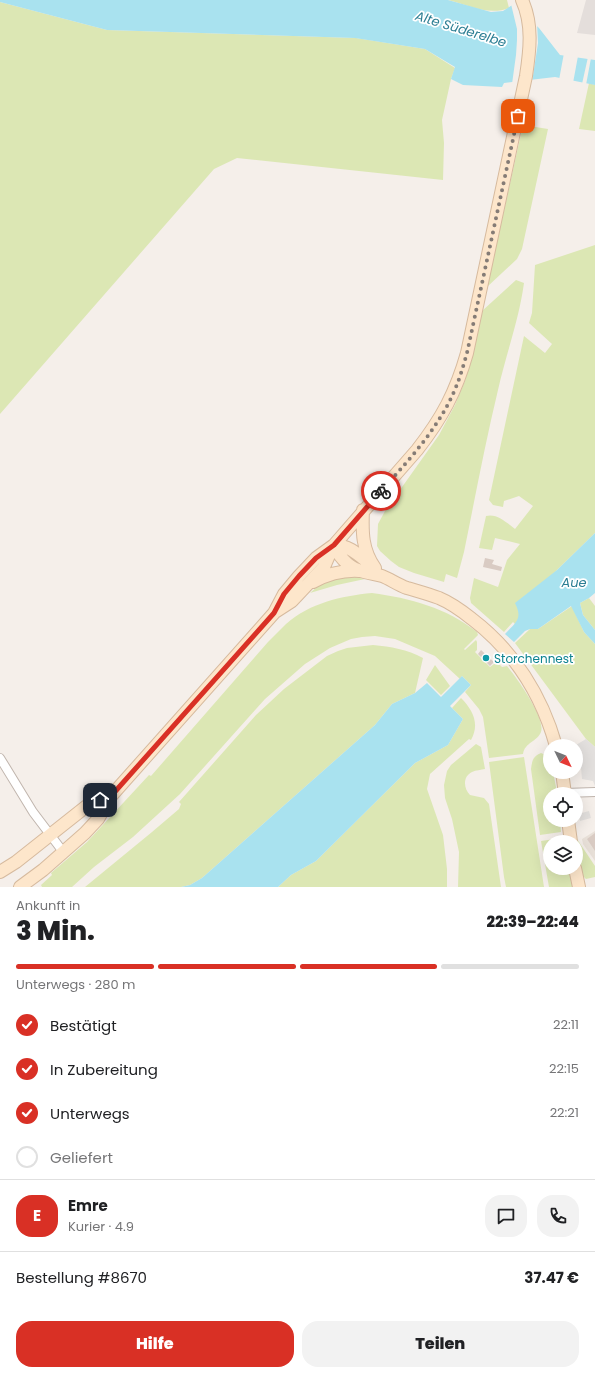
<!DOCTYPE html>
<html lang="de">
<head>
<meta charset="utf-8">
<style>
  :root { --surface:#fff; --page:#f2f2f2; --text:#202124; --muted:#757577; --line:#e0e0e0; --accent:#d93025 }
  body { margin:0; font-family:Poppins,sans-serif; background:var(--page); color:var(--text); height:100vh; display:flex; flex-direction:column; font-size:15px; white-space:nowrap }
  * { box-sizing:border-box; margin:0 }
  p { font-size:13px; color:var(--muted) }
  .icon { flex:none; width:22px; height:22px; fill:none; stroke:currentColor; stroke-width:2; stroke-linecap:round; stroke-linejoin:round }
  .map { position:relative; height:887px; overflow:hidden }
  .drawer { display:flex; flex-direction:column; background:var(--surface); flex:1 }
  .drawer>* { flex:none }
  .needle { width:26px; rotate:133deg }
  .controls { position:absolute; left:543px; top:739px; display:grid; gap:8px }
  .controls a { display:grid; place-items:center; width:40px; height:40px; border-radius:50%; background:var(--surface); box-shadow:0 4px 16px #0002; font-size:20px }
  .pin { position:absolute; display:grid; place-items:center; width:34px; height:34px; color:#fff; margin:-17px; border-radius:8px; box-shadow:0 2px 6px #0006 }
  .courier { position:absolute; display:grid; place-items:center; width:40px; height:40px; margin:-20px; border:3px solid #d93025; border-radius:50%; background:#fff; color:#222; box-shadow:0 1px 5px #0007 }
  .headline em { font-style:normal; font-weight:800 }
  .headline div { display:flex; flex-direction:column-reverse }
  .headline { display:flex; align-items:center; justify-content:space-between; height:68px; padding:0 16px }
  h1 { font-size:26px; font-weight:800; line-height:30px }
  .bar { display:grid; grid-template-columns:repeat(4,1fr); gap:6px 4px; align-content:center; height:48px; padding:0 16px }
  .bar i { height:5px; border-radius:3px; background:var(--line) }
  .bar .active { background:var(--accent) }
  .bar p { grid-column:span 4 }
  .line { display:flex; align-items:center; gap:10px; padding:0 16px; border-top:1px solid var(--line) }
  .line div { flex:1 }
  .round { display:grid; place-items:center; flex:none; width:42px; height:42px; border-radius:16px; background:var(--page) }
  ol { padding:0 16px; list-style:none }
  li { display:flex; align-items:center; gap:12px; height:44px }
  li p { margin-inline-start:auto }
  li .icon { padding:4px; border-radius:50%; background:var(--accent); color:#fff; stroke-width:4 }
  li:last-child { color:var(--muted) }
  li i { width:22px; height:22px; border:2px solid var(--line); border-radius:50% }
  .cta { display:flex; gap:8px; margin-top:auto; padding:8px 16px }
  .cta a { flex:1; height:46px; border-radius:16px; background:var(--accent); color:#fff; font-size:16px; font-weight:800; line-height:46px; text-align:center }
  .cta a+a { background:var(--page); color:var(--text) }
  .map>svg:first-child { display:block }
  .residential { fill:#e8e0d8 }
  .industrial { fill:#e4dedb }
  .green { fill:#dce7b4 }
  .parking { fill:#e3e0de }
  .water { fill:#a9e2ef }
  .pier { fill:#f5efea }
  .building { fill:#d9cbc3 }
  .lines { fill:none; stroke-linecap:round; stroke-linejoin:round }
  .street-casing { stroke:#c0b5ad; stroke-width:10 }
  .secondary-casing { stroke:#d6ba9e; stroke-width:14 }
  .street { stroke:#fff; stroke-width:8 }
  .secondary { stroke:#fde6cb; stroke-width:12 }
  .done { stroke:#857c76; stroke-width:4; stroke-dasharray:0 7.2 }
  .route { stroke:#d93025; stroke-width:5 }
  .culture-dot { fill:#0f9aa8; stroke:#fff; stroke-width:1.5 }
  .labels { text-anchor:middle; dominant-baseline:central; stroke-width:3.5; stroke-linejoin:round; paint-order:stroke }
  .culture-label { font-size:12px; fill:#0d838f; stroke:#fff; text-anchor:start }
  .water-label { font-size:13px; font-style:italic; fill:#2c7e93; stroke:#fff }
</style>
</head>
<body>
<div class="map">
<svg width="595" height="887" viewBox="0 0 595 887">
  <rect width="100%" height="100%" fill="#f5efea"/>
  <path class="residential" d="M595,831v30l-12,-17 -1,-5z"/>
  <path class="industrial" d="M586,0h9v35l-18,-2z"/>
  <path class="green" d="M448,0h59l2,8c-20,8 -41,-3 -61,-8z
    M0,2l107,28 249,8 69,11 30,19 -4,11 -9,41 2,23 -1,37 -206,-22 -23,11 -214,245z
    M589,83l6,2v46l-16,-2z
    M523,125l25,4 -26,120 -5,10 -30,28z
    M595,245v288l-38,37 -38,41c1,5 0,9 -4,13l-2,-2 -9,10 -33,-29 -1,-5 4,-20 24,9 9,-27 13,-16 -25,-6 -3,12 -13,-2 7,-32c11,-3 21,7 29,13l18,-23 -14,-10 -15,5 -1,6 -10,-2 -4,-5 35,-164 21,17 7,-9 -23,-21 3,-10 3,-48z
    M516,280l8,3c-5,37 -18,71 -26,107 -13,54 -23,108 -34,162l-7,26 -11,-4 -2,8 -30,-9 -15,-6 -8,-6 -11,-10 -3,-5 1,-22 7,-13 54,-76 16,-30 10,-24 8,-28 9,-42z
    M351,576l14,3 -28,6 -27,8 14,-12z
    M372,593c38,5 75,15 105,39l1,3 -14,14 1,1 11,-10 1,2v8l-2,2 15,15 4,-3 6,1 2,2 5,-1c9,11 39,52 34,66 -4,10 -16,10 -18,22l-34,4 -6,-41 -4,-8 -14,-17 6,-7 -9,-9 -2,3 -25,-23 -40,-17 -20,-3 -13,1 -11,2 -21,9 -25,16 -40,35 -85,95 -47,43 -39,30 -22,20h-30l-1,-2 11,-10 -1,-2 36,-31 62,-67 2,1 117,-134c6,-6 12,-12 18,-18 24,-21 55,-28 86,-31z
    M589,598l6,8v24l-12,-15 -3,-12z
    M572,606l12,26 11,12v103l-9,-8 -71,-96 15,-14h8z
    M373,645c18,2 34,4 50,13l-8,35 -23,11 -17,21 -173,153 -12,7 -9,2h-96l67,-55 27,-23 2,-5 -2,-2 77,-87 28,-26 43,-33 11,-5 9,-3z
    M435,665l15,21 -9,9 -15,-15z
    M461,698c12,12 19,26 10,42l-2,-1 -39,35 -3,15 16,46 4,34v18h-169l13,-12 25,-14 99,-98 33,-18 15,-26 -11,-11z
    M476,744l5,3 4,22c-4,1 -9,1 -13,3 -10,5 -8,17 -2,23l14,3 5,6 12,83h-43l1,-35 -7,-33 -7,-21 -1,-13 3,-14 4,-6z
    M541,753c10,4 9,10 9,19h3l4,20v2h-7v26h10l1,12 -21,3 -9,-66c1,-8 2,-13 10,-16z
    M524,757l20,130h-38l-2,-10 -15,-115z
    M575,836l20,30v11l-9,2 -5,-5z
    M561,838v4h-11v26h19l4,19h-24l-8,-46z"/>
  <path class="parking" d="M586,739l9,8v39l-2,-5 -11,-2 -2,-22 -4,-12z
    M589,811l2,7 -11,3 -2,-7z"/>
  <path class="water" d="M0,0h448l43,12 12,-1 11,-7 25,24 21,27 35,5v25l-40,-8 -51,6 -2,4 -39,-2 -12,-6 4,-12 -30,-18 -70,-11 -248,-8 -107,-28z
    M595,533v60l-6,5 -9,5 3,12 12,15v14l-11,-12 -13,-26 -33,23h-8l-5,2 -11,11 -9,-8c11,-12 18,-15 10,-31l42,-33z
    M462,676l9,9 -21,21 13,13 -15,26 -33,18 -99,98 -25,14 -13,12h-97l9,-2 12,-7 173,-153 17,-21 23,-11 12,-10 14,14z"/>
  <path class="pier" d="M514,2l2,1 21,20 1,20 -6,39 -20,2 4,-29 1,-15v-11l-6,-25z
    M564,53l14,3 -5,27 -14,-3z
    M588,57l3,1 -5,27 -4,-1z"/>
  <path class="building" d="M485,558l9,2 -2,4 10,3 -1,4 -18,-4z
    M481,650l13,12 -4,4 -12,-12z
    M595,833v18l-8,-12z"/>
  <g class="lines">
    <defs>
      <path id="street" d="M0,758l33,54 31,41
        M565,793l30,-1"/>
      <path id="secondary" d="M363,510c-1,22 -1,40 12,58
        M334,545c4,10 13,21 24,25 8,3 16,4 24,6 8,3 16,9 25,12 10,3 21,6 32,10 12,5 23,13 33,21 42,32 70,77 84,127
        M334,545c15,0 25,10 36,19
        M313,582c15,-8 29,-12 46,-11
        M275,612l17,-11 32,-34 9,-21
        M562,772l3,22
        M568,820l3,22
        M575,868l4,19
        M0,872l16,-10 72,-57 24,-10
        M20,887l23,-17 42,-37 13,-14 14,-24 162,-182 10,-19 15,-18 17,-18 18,-13 83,-95c25,-32 39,-58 50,-97l59,-277c4,-26 7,-52 -4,-76"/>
    </defs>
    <use href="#street" class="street-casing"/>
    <use href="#secondary" class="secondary-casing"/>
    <use href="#street" class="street"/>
    <use href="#secondary" class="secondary"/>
  </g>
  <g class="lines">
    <path class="done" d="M381,491c27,-30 55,-60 72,-97 6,-13 10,-27 14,-41l51,-237"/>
    <path class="route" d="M100,800l12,-5 162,-182 10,-19 15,-18 17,-18 18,-13 47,-54"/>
  </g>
  <circle class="culture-dot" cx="486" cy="658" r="4"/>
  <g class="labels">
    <g class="culture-label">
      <text x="494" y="658">Storchennest</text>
    </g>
    <g class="water-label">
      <text transform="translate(461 29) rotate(17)">Alte Süderelbe</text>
      <text x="574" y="582">Aue</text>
    </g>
  </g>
</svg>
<div class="controls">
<a><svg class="needle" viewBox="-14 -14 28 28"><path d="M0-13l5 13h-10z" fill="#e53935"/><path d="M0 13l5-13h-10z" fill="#757577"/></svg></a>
<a><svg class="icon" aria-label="locate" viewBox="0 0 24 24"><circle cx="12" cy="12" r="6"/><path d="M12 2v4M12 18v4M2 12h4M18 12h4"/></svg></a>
<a><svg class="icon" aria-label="layers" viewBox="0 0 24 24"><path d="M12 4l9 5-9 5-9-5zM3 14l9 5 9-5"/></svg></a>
</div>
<div class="pin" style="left:518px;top:116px;background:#ea580c"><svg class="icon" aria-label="bag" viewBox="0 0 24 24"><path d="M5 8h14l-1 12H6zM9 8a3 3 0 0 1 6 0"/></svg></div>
<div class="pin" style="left:100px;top:800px;background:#1f2937"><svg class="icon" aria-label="home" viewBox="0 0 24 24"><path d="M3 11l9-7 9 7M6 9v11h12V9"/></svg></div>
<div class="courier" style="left:381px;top:491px"><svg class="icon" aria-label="bike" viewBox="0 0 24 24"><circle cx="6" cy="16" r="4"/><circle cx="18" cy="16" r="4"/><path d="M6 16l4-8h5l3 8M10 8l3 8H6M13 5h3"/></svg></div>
</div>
<section class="drawer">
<div class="headline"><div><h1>3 Min.</h1><p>Ankunft in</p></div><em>22:39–22:44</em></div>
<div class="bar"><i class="active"></i><i class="active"></i><i class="active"></i><i></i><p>Unterwegs · 280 m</p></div>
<ol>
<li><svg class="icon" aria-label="check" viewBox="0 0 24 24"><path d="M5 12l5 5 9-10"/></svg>Bestätigt<p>22:11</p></li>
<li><svg class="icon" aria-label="check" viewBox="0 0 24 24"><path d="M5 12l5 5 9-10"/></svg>In Zubereitung<p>22:15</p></li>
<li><svg class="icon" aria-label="check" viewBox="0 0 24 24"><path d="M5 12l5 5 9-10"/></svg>Unterwegs<p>22:21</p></li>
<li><i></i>Geliefert</li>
</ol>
<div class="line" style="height:72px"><b class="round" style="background:var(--accent);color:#fff">E</b><div><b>Emre</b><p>Kurier · 4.9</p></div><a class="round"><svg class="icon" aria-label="chat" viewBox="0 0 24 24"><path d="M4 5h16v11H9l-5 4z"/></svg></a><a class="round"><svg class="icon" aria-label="phone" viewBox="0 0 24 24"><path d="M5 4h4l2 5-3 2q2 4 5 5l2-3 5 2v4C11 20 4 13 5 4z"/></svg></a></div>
<div class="line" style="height:52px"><div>Bestellung #8670</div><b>37.47 €</b></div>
<div class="cta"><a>Hilfe</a><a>Teilen</a></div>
</section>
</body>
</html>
